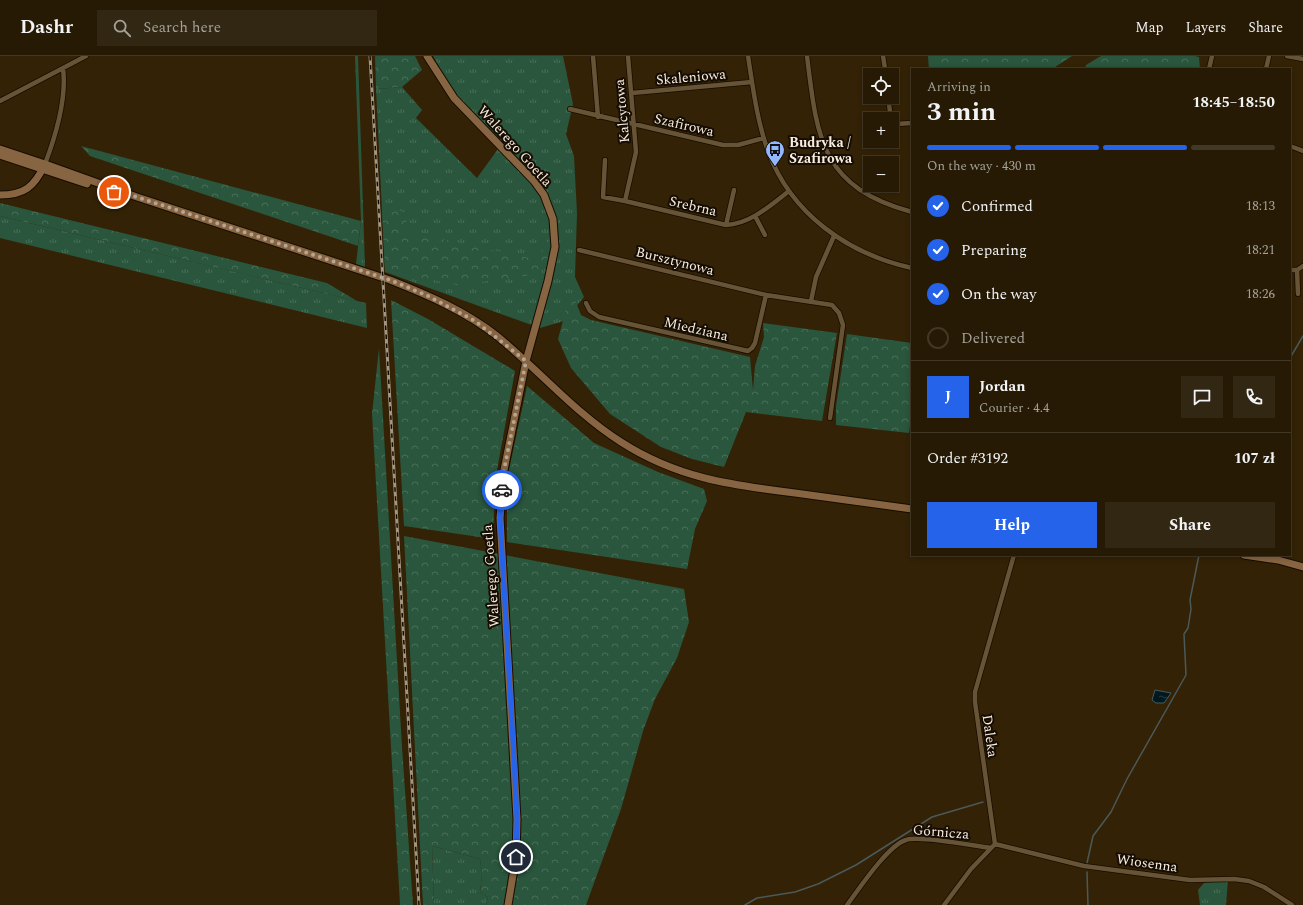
<!DOCTYPE html>
<html lang="en">
<head>
<meta charset="utf-8">
<style>
  :root { --surface:#261a04; --page:#322713; --text:#f1f3f6; --muted:#a4a19a; --line:#423826; --accent:#2563eb }
  body { margin:0; font-family:Spectral,serif; background:var(--page); color:var(--text); height:100vh; display:flex; flex-direction:column; font-size:15px; white-space:nowrap }
  * { box-sizing:border-box; margin:0 }
  p { font-size:13px; color:var(--muted) }
  .icon { flex:none; width:22px; height:22px; fill:none; stroke:currentColor; stroke-width:2; stroke-linecap:round; stroke-linejoin:round }
  .map { position:relative; flex:1; overflow:hidden }
  .side { position:absolute; left:911px; top:12px; width:380px; height:488px; display:flex; flex-direction:column; background:var(--surface); border-radius:0px; box-shadow:0 2px 6px #0003,0 0 0 1px var(--line) }
  .side>* { flex:none }
  .tools { position:absolute; left:863px; top:12px; display:grid; gap:8px }
  .tools a { display:grid; place-items:center; width:36px; height:36px; border-radius:0px; background:var(--surface); box-shadow:0 2px 6px #0003,0 0 0 1px var(--line); font-size:20px }
  .pin { position:absolute; display:grid; place-items:center; width:34px; height:34px; color:#fff; margin:-17px; border:2px solid #fff; border-radius:50%; box-shadow:0 1px 4px #0007 }
  .courier { position:absolute; display:grid; place-items:center; width:40px; height:40px; margin:-20px; border:3px solid #2563eb; border-radius:50%; background:#fff; color:#222; box-shadow:0 1px 5px #0007 }
  .head em { font-style:normal; font-weight:700 }
  .head div { display:flex; flex-direction:column-reverse }
  .head { display:flex; align-items:center; justify-content:space-between; height:68px; padding:0 16px }
  h1 { font-size:26px; font-weight:700; line-height:30px }
  .bar { display:grid; grid-template-columns:repeat(4,1fr); gap:6px 4px; align-content:center; height:48px; padding:0 16px }
  .bar i { height:5px; border-radius:3px; background:var(--line) }
  .bar .on { background:var(--accent) }
  .bar p { grid-column:span 4 }
  .line { display:flex; align-items:center; gap:10px; padding:0 16px; border-top:1px solid var(--line) }
  .line div { flex:1 }
  .round { display:grid; place-items:center; flex:none; width:42px; height:42px; border-radius:0px; background:var(--page) }
  ol { padding:0 16px; list-style:none }
  li { display:flex; align-items:center; gap:12px; height:44px }
  li p { margin-inline-start:auto }
  li .icon { padding:4px; border-radius:50%; background:var(--accent); color:#fff; stroke-width:4 }
  li:last-child { color:var(--muted) }
  li i { width:22px; height:22px; border:2px solid var(--line); border-radius:50% }
  .cta { display:flex; gap:8px; margin-top:auto; padding:8px 16px }
  .cta a { flex:1; height:46px; border-radius:0px; background:var(--accent); color:#fff; font-size:16px; font-weight:700; line-height:46px; text-align:center }
  .cta a+a { background:var(--page); color:var(--text) }
  header { display:flex; align-items:center; gap:24px; box-sizing:border-box; height:56px; padding:0 20px; background:var(--surface); border-bottom:1px solid var(--line) }
  header strong { font-size:19px }
  nav { display:flex; gap:22px; margin-inline-start:auto; font-size:14px }
  .search { width:280px; height:36px; background:var(--page); display:flex; align-items:center; gap:10px; box-sizing:border-box; padding:0 14px; border-radius:0px; color:var(--muted); font-size:15px }
  .map>svg:first-child { display:block }
  .grass { fill:url(#grass-tufts) }
  .forest { fill:url(#forest-crowns) }
  .water { fill:url(#water-ripples); stroke:#4b5959 }
  .lines { fill:none; stroke-linecap:round; stroke-linejoin:round }
  .stream { stroke:#4b5959; stroke-width:1.5 }
  .street-casing { stroke:#180c00; stroke-width:6 }
  .secondary-casing { stroke:#180c00; stroke-width:9 }
  .street { stroke:#675437; stroke-width:4.5 }
  .secondary { stroke:#886542; stroke-width:7 }
  .rail-casing { stroke:#a49680; stroke-width:3 }
  .rail { stroke:#150d03; stroke-width:1.5; stroke-dasharray:4.5; stroke-linecap:butt }
  .done { stroke:#b4a691; stroke-width:4; stroke-dasharray:0 7.2 }
  .route { stroke:#2563eb; stroke-width:5 }
  .labels { text-anchor:middle; dominant-baseline:central; stroke-width:4; stroke-linejoin:round; paint-order:stroke }
  .street-label { font-size:14px; fill:#f9eddd; stroke:#150d03 }
  .poi-label { font-size:14px; font-weight:bold; fill:#f9eddd; stroke:#150d03; text-anchor:start }
</style>
</head>
<body>
<header>
<strong>Dashr</strong>
<div class="search"><svg class="icon" aria-label="search" viewBox="0 0 24 24"><circle cx="10" cy="10" r="6"/><path d="M15 15l6 6"/></svg>Search here</div>
<nav><a>Map</a><a>Layers</a><a>Share</a></nav>
</header>
<div class="map">
<svg width="1303" height="849" viewBox="0 0 1303 849">
  <defs>
    <pattern id="grass-tufts" width="24" height="20" patternUnits="userSpaceOnUse"><rect width="24" height="20" fill="#29563c"/><path d="M3 7l-1-3M5 7V3M7 7l1-3M15 17l-1-3M17 17v-4M19 17l1-3" fill="none" stroke="#496f58"/></pattern>
    <pattern id="forest-crowns" width="20" height="18" patternUnits="userSpaceOnUse"><rect width="20" height="18" fill="#29563c"/><path d="M2 6a3 3 0 1 1 6 0M12 15a3 3 0 1 1 6 0" fill="none" stroke="#496f58"/></pattern>
    <pattern id="water-ripples" width="26" height="14" patternUnits="userSpaceOnUse"><rect width="26" height="14" fill="#001920"/><path d="M2 4q2-2 4 0t4 0M15 11q2-2 4 0t4 0" fill="none" stroke="#263b40"/></pattern>
  </defs>
  <rect width="100%" height="100%" fill="#332205"/>
  <path class="grass" d="M355,0h3l7,211 -9,-3 5,-43z
    M433,0h130l10,48 -7,30 8,22 3,57 -2,64 9,20 -20,24 -24,7 -155,-56 -9,-183 26,-2 20,23 -6,8 61,60 26,-36 -50,-50z
    M0,160l366,87 1,25 -367,-90z
    M432,790l48,13 2,15 -2,18 8,5 -2,8h-52z
    M1228,824l-2,25h-26l-2,-15 6,-7z"/>
  <path class="forest" d="M375,0h40l7,14 -20,17 -26,2z
    M928,0h144l-20,13h-123z
    M1101,0h94l4,1 1,12h-115l1,-4z
    M81,90l280,75 -3,25 -268,-90z
    M0,147l327,80 30,18 -357,-85z
    M382,150l22,6 5,20 130,28 12,-30 -4,32 -2,5 -13,8 -75,10 -72,-15z
    M574,241l7,18 10,5 159,37 3,33 2,-24 9,-29 -1,-14 74,10 -15,88 -76,-9 -22,55 -32,-8 -31,-12 -51,-33 -39,-46 -13,-29 8,-29z
    M391,244l37,19 87,52 -20,110 -2,58 -89,-13z
    M847,278l65,9v67l-3,23 -73,-8v-19z
    M379,292l23,399 11,158h-13l-28,-491z
    M527,330l67,57 64,29 46,17 3,12 -12,28 -8,40 -180,-27v-63z
    M404,480l280,53 5,33 -12,36 -22,41 -12,32 -22,78 -35,96h-100l2,-8 -8,-5 2,-18 -2,-15 -48,-13 2,59h-11z"/>
  <path class="water" d="M1155,634l16,3 -7,10h-8l-4,-3z"/>
  <g class="lines">
    <path class="stream" d="M1290,302l13,-22
      M1087,807l6,-27 18,-24 16,-33 59,-104 -2,-41 4,-6 3,-19 -1,-9 9,-45
      M1087,816l1,33
      M745,849l12,-7 38,-6 23,-8 38,-19 76,-48 51,-15"/>
    <defs>
      <path id="street" d="M593,0l5,61
        M628,0l8,96 -11,49 101,24c24,-1 45,-20 63,-34
        M748,0c5,32 9,65 20,95 23,63 80,103 144,117
        M807,0c10,83 14,131 105,156
        M883,0l3,19
        M1287,0l16,3
        M1209,13l3,-13
        M1266,13l3,-13
        M632,37l120,-11
        M888,41l3,22
        M0,45l86,-45
        M570,53l153,36h15l26,-7
        M892,64l4,4 16,-1
        M1290,90l13,5
        M605,104l-2,37 22,4
        M45,108c11,-29 22,-65 18,-96
        M755,160l10,19
        M726,169l8,-35
        M579,194l187,45 66,10 7,8 4,12 -13,93
        M1290,214h7
        M1298,238l-1,-24 6,-4
        M811,245l5,-24 18,-41
        M586,247l4,8 9,6 149,34 4,-3 3,-5 11,-48
        M995,788l89,22 106,14 44,-1 15,2 15,6 28,18
        M847,849c12,-16 41,-60 59,-65 13,-5 67,6 85,8
        M944,849l27,-36 24,-25 -20,-142v-10l39,-137"/>
      <path id="secondary" d="M427,0l27,42 80,83 10,14 9,24 2,28 -7,34 -22,80 -22,109 -4,48 17,301 -1,38 -8,48
        M0,93l45,15 92,33 253,83c38,15 75,31 107,56 42,34 78,77 124,106 56,36 109,43 174,51 39,5 78,11 117,16
        M0,99l87,29
        M0,139c24,0 34,-8 44,-29
        M1244,499l34,5 25,7"/>
    </defs>
    <use href="#street" class="street-casing"/>
    <use href="#secondary" class="secondary-casing"/>
    <use href="#street" class="street"/>
    <use href="#secondary" class="secondary"/>
    <defs>
      <path id="rail" d="M370,0l49,849"/>
    </defs>
    <use href="#rail" class="rail-casing"/>
    <use href="#rail" class="rail"/>
  </g>
  <g class="lines">
    <path class="done" d="M114,136l23,5 253,83 36,15 49,26 51,40 -22,109 -2,20"/>
    <path class="route" d="M502,434l-2,28 14,240 3,61 -1,38"/>
  </g>
  <defs>
    <symbol id="bus-pin" viewBox="-11 -11 22 30"><path d="M0 17L-7.5 6A9.5 9.5 0 1 1 7.5 6Z" fill="#93b7fd" stroke="#150d03"/><path d="M-5-6H5V4H4V6H2V4H-2V6H-4V4H-5ZM-3.5-4V0h7V-4ZM-3.5 1.2v1.5H-2V1.2ZM2 1.2v1.5H3.5V1.2Z" fill="#111"/></symbol>
  </defs>
  <g fill-rule="evenodd">
    <use href="#bus-pin" x="764" y="83" width="22" height="30"/>
  </g>
  <g class="labels">
    <g class="street-label">
      <text transform="translate(691 21) rotate(-5)">Skaleniowa</text>
      <text transform="translate(622 55) rotate(-95)">Kalcytowa</text>
      <text transform="translate(684 69) rotate(13)">Szafirowa</text>
      <text transform="translate(515 90) rotate(48)">Walerego Goetla</text>
      <text transform="translate(693 150) rotate(13)">Srebrna</text>
      <text transform="translate(675 205) rotate(14)">Bursztynowa</text>
      <text transform="translate(696 273) rotate(13)">Miedziana</text>
      <text transform="translate(491 520) rotate(-94)">Walerego Goetla</text>
      <text transform="translate(990 680) rotate(82)">Daleka</text>
      <text transform="translate(941 776) rotate(5)">Górnicza</text>
      <text transform="translate(1147 807) rotate(8)">Wiosenna</text>
    </g>
    <g class="poi-label">
      <text x="789" y="86">Budryka /<tspan x="789" dy="16">Szafirowa</tspan></text>
    </g>
  </g>
</svg>
<div class="tools">
<a><svg class="icon" aria-label="locate" viewBox="0 0 24 24"><circle cx="12" cy="12" r="6"/><path d="M12 2v4M12 18v4M2 12h4M18 12h4"/></svg></a>
<a>+</a>
<a>−</a>
</div>
<div class="pin" style="left:114px;top:136px;background:#ea580c"><svg class="icon" aria-label="bag" viewBox="0 0 24 24"><path d="M5 8h14l-1 12H6zM9 8a3 3 0 0 1 6 0"/></svg></div>
<div class="pin" style="left:516px;top:801px;background:#1f2937"><svg class="icon" aria-label="home" viewBox="0 0 24 24"><path d="M3 11l9-7 9 7M6 9v11h12V9"/></svg></div>
<div class="courier" style="left:502px;top:434px"><svg class="icon" aria-label="car" viewBox="0 0 24 24"><path d="M5 17H2v-5l4-1 3-4h7l3 4 3 1v5h-3M9 17h6M6 11h13"/><circle cx="7" cy="17" r="2"/><circle cx="17" cy="17" r="2"/></svg></div>
<section class="side">
<div class="head"><div><h1>3 min</h1><p>Arriving in</p></div><em>18:45–18:50</em></div>
<div class="bar"><i class="on"></i><i class="on"></i><i class="on"></i><i></i><p>On the way · 430 m</p></div>
<ol>
<li><svg class="icon" aria-label="check" viewBox="0 0 24 24"><path d="M5 12l5 5 9-10"/></svg>Confirmed<p>18:13</p></li>
<li><svg class="icon" aria-label="check" viewBox="0 0 24 24"><path d="M5 12l5 5 9-10"/></svg>Preparing<p>18:21</p></li>
<li><svg class="icon" aria-label="check" viewBox="0 0 24 24"><path d="M5 12l5 5 9-10"/></svg>On the way<p>18:26</p></li>
<li><i></i>Delivered</li>
</ol>
<div class="line" style="height:72px"><b class="round" style="background:var(--accent);color:#fff">J</b><div><b>Jordan</b><p>Courier · 4.4</p></div><a class="round"><svg class="icon" aria-label="chat" viewBox="0 0 24 24"><path d="M4 5h16v11H9l-5 4z"/></svg></a><a class="round"><svg class="icon" aria-label="phone" viewBox="0 0 24 24"><path d="M5 4h4l2 5-3 2q2 4 5 5l2-3 5 2v4C11 20 4 13 5 4z"/></svg></a></div>
<div class="line" style="height:52px"><div>Order #3192</div><b>107 zł</b></div>
<div class="cta"><a>Help</a><a>Share</a></div>
</section>
</div>
</body>
</html>
